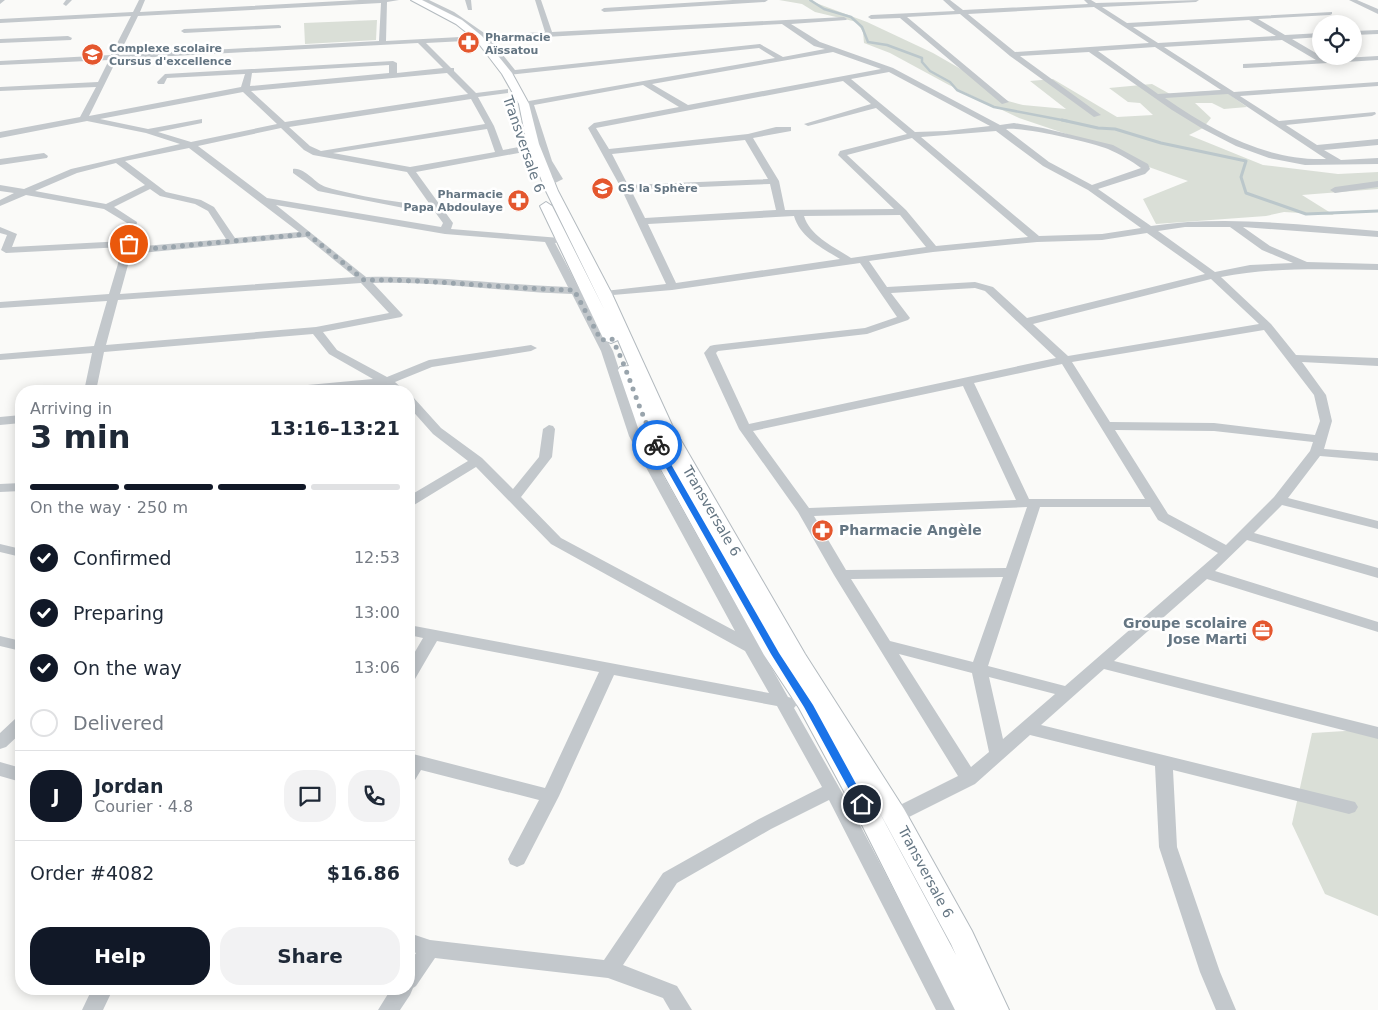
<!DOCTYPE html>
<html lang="en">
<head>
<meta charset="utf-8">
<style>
  :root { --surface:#fff; --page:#f2f2f3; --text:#1f2937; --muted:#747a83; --line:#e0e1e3; --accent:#111827 }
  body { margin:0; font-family:"DejaVu Sans",sans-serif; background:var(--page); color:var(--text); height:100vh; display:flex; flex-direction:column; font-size:19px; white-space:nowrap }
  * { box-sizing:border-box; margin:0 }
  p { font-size:16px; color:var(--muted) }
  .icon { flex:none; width:28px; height:28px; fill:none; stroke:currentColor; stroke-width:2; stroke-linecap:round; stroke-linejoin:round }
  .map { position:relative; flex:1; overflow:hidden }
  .sheet { position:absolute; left:15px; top:385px; width:400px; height:610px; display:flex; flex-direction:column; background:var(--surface); border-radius:20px; box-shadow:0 2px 12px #0003 }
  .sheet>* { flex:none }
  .buttons { position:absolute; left:1312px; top:15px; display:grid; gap:10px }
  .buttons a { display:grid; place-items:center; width:50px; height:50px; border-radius:50%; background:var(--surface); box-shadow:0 2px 12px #0003; font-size:25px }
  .pin { position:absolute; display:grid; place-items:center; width:42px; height:42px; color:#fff; margin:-21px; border:2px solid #fff; border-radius:50%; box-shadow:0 1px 5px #0007 }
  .courier { position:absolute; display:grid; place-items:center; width:50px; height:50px; margin:-25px; border:4px solid #1a73e8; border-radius:50%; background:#fff; color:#222; box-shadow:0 1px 6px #0007 }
  .head em { font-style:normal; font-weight:700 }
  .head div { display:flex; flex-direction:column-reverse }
  .head { display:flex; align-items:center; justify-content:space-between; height:85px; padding:0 15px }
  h1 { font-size:32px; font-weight:700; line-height:38px }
  .bar { display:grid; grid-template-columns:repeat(4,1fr); gap:8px 5px; align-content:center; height:60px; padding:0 15px }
  .bar i { height:6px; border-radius:4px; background:var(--line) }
  .bar .selected { background:var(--accent) }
  .bar p { grid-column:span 4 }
  .line { display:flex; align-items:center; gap:12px; padding:0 15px; border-top:1px solid var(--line) }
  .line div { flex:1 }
  .round { display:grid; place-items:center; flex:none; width:52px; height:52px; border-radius:20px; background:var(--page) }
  ol { padding:0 15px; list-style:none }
  li { display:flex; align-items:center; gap:15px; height:55px }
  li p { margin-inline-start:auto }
  li .icon { padding:5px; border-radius:50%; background:var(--accent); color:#fff; stroke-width:4 }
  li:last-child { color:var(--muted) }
  li i { width:28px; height:28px; border:2px solid var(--line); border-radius:50% }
  .primary-button { display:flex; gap:10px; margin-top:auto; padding:10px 15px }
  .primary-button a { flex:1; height:58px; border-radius:20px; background:var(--accent); color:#fff; font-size:20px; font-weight:700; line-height:58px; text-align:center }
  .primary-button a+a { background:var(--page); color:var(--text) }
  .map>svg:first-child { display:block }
  .green { fill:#dadfd7 }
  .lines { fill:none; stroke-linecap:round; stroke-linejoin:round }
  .stream-far1 { stroke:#bbc7cb; stroke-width:2.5 }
  .stream { stroke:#bbc7cb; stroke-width:3 }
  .secondary-casing { stroke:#b3babf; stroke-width:2 }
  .minor { fill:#c3c8cc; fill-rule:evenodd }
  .secondary { fill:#fff; fill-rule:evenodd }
  .route { fill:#1a73e8 }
  .done { stroke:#99a4ac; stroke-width:5; stroke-dasharray:0 9 }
  .labels { text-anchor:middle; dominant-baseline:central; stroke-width:5; stroke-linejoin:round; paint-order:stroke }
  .far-poi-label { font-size:11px; font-weight:bold; fill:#657683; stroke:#fff; text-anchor:start }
  .street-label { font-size:14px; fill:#657683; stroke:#fff }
  .poi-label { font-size:14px; font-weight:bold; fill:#657683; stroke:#fff; text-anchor:start }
</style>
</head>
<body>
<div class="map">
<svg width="1378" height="1010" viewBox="0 0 1378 1010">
  <rect width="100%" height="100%" fill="#fafaf8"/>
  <path class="green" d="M779,0h29l59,22 66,31 33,19 20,16 22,13 15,4 43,4 -36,-28 23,-2 64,38 36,-2 -13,-12 -12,-1 -19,-14 43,-4 18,10 53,-4 24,17 -23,2 -12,-6h-17l16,15 -8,10 -14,7 74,30 75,9 40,-2v17l-76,6 32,20 -50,-3 -18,4 -110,8 -13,-25 45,-18 -42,-15 -35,-17 -92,-31 -70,-33 -59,-32 -26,-10 -1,-11 -6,-10 -42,-10 -13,-8z
    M377,20l-1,20 -71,4 -1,-21z
    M1378,729v187l-53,-22 -33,-70 20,-91z"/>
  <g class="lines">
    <path class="stream-far1" d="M810,0l14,9 27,8 11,10 6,15 19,3 35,13v4l8,9 20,11 7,8 37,17 73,14"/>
    <path class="stream" d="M1062,120l36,8 17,1 46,14 85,18 -5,16 5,16 60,21 72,-3"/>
    <defs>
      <path id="secondary" d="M411,0h11l40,20 20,16 30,37 17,31 10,40 19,47 54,103 60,131 133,229 99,155 68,122 37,79h-54l-95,-189 -61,-113 -35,-53 -126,-227 -20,-58 2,-3 9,-1 -11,-26 -7,3 -5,-2 -3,-3 -63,-132 6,-4 6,4 52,103 -58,-118 -19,-47 -8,-40 -17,-30 -26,-34 -20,-16zM880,813l71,131 5,11 -73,-136z"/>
    </defs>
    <use href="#secondary" class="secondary-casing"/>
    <path class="minor" d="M0,0h5l-5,4z
      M66,0h6l-6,6 -3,-2z
      M139,0h6l-5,12 219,-12h40l-12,2 -1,39 93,-5 -18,-13 -40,-23h8l25,12 33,23 58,-3 -10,-32h6l11,32 292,-15 3,2 -1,1 -55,4 29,18 73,26 107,57 14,-2 29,5 70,17 35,19 2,5 -5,5 -47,15 53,37c75,-11 152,-1 227,5v6l-135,-10 27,19 37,16 71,2v6c-53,-1 -105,-3 -157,7l50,47 25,31 82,3v8l-76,-4 24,33 6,26 -8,28 54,4v8l-58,-5 -32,42 90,23v8l-96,-24 -28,28 124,35v10l-131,-38 -32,31 163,51v10l-171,-53 -93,82 264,66v12l-274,-70 -63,56 314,77 3,5 -3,5 -6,2 -176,-44 4,77 43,125 16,38h-20l-16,-38 -41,-125 -4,-81 -125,-31 -55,49 -74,37 -30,5 -11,-1 97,185h-21l-107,-210 -58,29 -94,54 -54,82 54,21 15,24h-22l-7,-12 -55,-20 -173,-20 -19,28 -3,2 -3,7 -10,15h-22l13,-21h18v-26l7,-10 -7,-3v-17l21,7 174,20 59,-87 96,-54 63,-32 -45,-81 -163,-31 -55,121 -35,68 -7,3 -7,-3 -2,-5 31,-59 -118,-30 -6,10 -6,2v-29l136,35 54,-116 -162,-31 -22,38 -6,2v-19l14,-24 -14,-3v-10l360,68 -24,-42 -194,-107 -75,-77 -62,38 -5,1v-10l59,-35 -35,-27 -24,-27v-11l4,1 28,31 41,30 31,31 26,-32 4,-28 6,-4 4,1 2,3 -3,28 -31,40 40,41 174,93 -106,-195 -28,-85 -29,-57c-67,-2 -133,-13 -199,-11l28,30 2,2 -2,2 -78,15 14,18 50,27 42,-17 102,-15 6,3 -6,3 -99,16 -37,15 10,9h-13l-9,-6 -63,6h-40l6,-4 87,-8 -44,-25 -16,-20 -209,18 -8,39h-12l8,-38 -92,7v-6l94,-8 13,-45 -107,7v-6l109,-8 14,-47 -117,6 -5,-3 6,-15 -7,-2v-6l17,7 -5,13 112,-6 3,-18 -23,-14 -78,-14 -26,11v-6l14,-7 -14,-2v-6l24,4 47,-20 109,-25 -34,-11 -59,-12 -87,17v-6l80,-15 16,-30 -96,4v-4l98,-5 11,-22 -109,5v-4l111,-6 20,-39 -131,7v-4l133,-7zM381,3l-2,38 -260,14 19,-39zM782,24l32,22 11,3 -42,8 -23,-13 -245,26 -24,-30zM484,40l24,31 -5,2 4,2 252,-27 16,10 -246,43 -9,3 6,2 18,55 9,17 -9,5 5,3 14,-7 -11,-18 -18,-56 109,-20 36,22 -85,16 -6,5 32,58 46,98 -61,7 -5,3 1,2 71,-6 188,-27 37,54 -32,11 -151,17 -4,1 -6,7 35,76 59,83 36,63 124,201 -66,33 -21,3 -19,-2 -58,-102 4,-5 -2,-4 -8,-2 -147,-261 -28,-85 -31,-57 3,-3 -6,-3 -24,-45 5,-1v-4l-109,-9 2,-6 -37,-51 108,-20 4,-3 -4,-3 -21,4 -9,-24 -16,-29 30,-4v-4l-32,4 -22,-22v-3h-3l-25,-25zM418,43l25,25 -46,5v-10l-4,-2 -228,13 -8,8 1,2h6l3,-6 78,-4 -4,13 -152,29 28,-57zM833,52l48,17 -193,36 -36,-21zM389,65v8l-139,13 2,-13zM889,72l101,54 -44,5 -31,1 -64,-53zM447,73l21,21 -183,28 -34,-31zM843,81l28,23 -67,20 4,2 68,-18 31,26 -67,17 -2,4 56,54 -109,1 -6,-29 -26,-43 38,-7v-4h-15l-28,7 -139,15 -13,-21zM243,92l34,32 -86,18 -33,-10 44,-9v-4l-54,10 -48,-10zM471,99l14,25 -164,27 -11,-5 -21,-19zM281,128l23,22 9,5 94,17 24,34c-31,-3 -75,-10 -105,-19 -11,-3 -21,-20 -33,-18v4l25,18 96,19 21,2 8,11 -2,4 -174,-29 -69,-52zM487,129l8,23 -85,15 -77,-14zM1006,129c18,-2 84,13 102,20 11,5 24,12 33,19l-49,17 -43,-23zM996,131l47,35 45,24 53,38 -39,6 -63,2 -118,-99zM912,138l116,99 -92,9 -30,-36 -59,-55zM745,140l23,39 -140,6 -16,-31zM189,148l110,84 -64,6 -21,-31 -13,-7 -35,-8 -41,-31zM116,163l29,22 -39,19 -71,-13 42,-18zM770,184l6,26 -131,8 -14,-28zM150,189l10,7 35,8 13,7 18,28 -93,8 4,-25 -23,-15zM276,205l169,29 100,8 23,45c-67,-2 -134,-12 -202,-10zM900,215l26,32 -75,11c-17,-11 -41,-22 -47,-42zM794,216c6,21 28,32 46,43l-164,24 -28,-59zM1185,227h45l32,23 31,13 -43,2 -35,7 -57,-41zM1147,233l58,41 -178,44 -34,-31 -18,-5 -88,5 -18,-26 64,-9 104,-10 65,-2zM306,237l49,40 -235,17 11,-40zM1211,279l48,45 -191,32 -35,-32zM361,283l28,30 -73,14 -210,18 12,-45zM975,288l10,3 71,67 -307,66 -33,-71 2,-2 149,-17 41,-14 2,-2 -19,-25zM1264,330l50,65 6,26 -5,14 -101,-12 -104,-1 -38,-60zM1062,364l83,135h-116l-55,-116zM963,386l53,114 -207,8 -56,-77zM1115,430l99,1 99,11 -3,9 -36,46 -48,48 -58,-31zM1027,507l-21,61 -160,2 -32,-54zM1040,507h110l8,13 60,33 -153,133 -77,-20zM1003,577l-30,85 -83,-21 -39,-62zM899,654l73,19 17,79 -18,15zM989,677l66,17 -52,45z
      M465,0h6l1,10h-4z
      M733,0h35l-3,2 -161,10 -3,-2 3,-2z
      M943,0h7l13,10 125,-6 -4,-4h7l5,3 103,-3 -3,2 -94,5 25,16 205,-11v2l-2,1 -72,4 27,16 36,-2v4l-29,2 34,20 52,-3v4l-132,8h-3v-4l73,-4 -34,-20 -118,7 70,45 144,-10v4l-138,10 39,25 96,-9 1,2 -4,2 -86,9 31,20 61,-6v6l-54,5 17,10 37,-2v6l-73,1 -36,-7 -33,-12 -33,-17 -31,-19 -83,-58 -69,4 81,59 -7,2 -84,-61 -50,-42 -53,3 102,85 -7,2 -102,-86 -29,1 -3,-2 3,-2 84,-4zM1094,7l55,36 -134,9 -47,-38zM1249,20l27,16 -118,7 -25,-16zM1155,47l66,43 -63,4 -60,-43zM1228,94l98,65c-60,2 -113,-28 -161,-61z
      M1349,0h8l21,9v5z
      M279,25l2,1v2l-97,5 -3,-2 3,-2z
      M1378,30v4l-24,1v-4z
      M68,36l4,2 -1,2 -71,3v-4z
      M44,153l4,3 -1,2 -47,7v-6z
      M1378,181v6l-43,6 -5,-3 5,-3z
      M21,415v8l-21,2v-8z
      M21,483v8l-21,1v-8z
      M0,544l21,5v8l-21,-5z
      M0,636l21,5v10l-21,-5z
      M21,717v16l-15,14 -6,2v-16l15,-14z
      M0,762l21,6v14l-21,-6z
      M92,989h21l-10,21h-21z"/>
    <use href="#secondary" class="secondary"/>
  </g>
  <path class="route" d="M657,443l3,2 119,208 34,52 54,99 -1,2h-8l-54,-99 -33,-53 -118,-209z"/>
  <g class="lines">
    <path class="done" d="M129,244l-2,7 181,-17 56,46c70,-1 140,9 210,10l27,50 11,-1c18,34 26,72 45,106"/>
  </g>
  <defs>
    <symbol id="pharmacy-disc" viewBox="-11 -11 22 22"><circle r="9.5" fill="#e4572e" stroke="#fff"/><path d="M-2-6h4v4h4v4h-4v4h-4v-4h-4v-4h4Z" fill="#fff"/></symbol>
    <symbol id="school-disc" viewBox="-11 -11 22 22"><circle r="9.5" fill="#e4572e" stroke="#fff"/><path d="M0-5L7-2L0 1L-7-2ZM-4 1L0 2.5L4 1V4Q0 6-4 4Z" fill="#fff"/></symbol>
    <symbol id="office-disc" viewBox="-11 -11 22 22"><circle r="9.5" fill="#e4572e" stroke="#fff"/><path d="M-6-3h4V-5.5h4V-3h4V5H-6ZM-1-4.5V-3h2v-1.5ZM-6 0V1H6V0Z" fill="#fff"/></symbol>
  </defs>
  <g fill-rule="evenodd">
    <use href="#pharmacy-disc" x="456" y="30" width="25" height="25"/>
    <use href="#school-disc" x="80" y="42" width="25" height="25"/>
    <use href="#school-disc" x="590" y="176" width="25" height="25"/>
    <use href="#pharmacy-disc" x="506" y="188" width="25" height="25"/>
    <use href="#pharmacy-disc" x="810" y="518" width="25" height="25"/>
    <use href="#office-disc" x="1250" y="618" width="25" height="25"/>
  </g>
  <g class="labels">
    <g class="far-poi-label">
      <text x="485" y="37">Pharmacie<tspan x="485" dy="13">Aïssatou</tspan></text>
      <text x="109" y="48">Complexe scolaire<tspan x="109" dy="13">Cursus d'excellence</tspan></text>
      <text x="618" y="188">GS la Sphère</text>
      <text x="503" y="194" text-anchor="end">Pharmacie<tspan x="503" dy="13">Papa Abdoulaye</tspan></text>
    </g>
    <g class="street-label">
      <text transform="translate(524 144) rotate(71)">Transversale 6</text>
      <text transform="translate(712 511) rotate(60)">Transversale 6</text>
      <text transform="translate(926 872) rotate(62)">Transversale 6</text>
    </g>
    <g class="poi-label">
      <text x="839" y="530">Pharmacie Angèle</text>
      <text x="1247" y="623" text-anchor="end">Groupe scolaire<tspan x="1247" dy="16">Jose Marti</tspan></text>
    </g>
  </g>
</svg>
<div class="buttons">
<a><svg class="icon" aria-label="locate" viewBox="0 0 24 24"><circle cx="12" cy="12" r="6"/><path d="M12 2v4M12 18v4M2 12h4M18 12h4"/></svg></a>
</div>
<div class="pin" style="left:129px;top:244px;background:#ea580c"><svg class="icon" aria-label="bag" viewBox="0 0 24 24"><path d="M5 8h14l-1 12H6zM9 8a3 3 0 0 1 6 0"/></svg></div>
<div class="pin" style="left:862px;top:804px;background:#1f2937"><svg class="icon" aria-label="home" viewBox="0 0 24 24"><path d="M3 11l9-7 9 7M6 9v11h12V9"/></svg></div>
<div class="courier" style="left:657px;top:445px"><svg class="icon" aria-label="bike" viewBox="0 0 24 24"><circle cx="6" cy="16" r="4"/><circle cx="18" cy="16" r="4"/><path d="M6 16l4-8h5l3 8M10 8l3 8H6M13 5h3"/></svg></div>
<section class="sheet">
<div class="head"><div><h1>3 min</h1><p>Arriving in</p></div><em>13:16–13:21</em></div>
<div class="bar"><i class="selected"></i><i class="selected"></i><i class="selected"></i><i></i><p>On the way · 250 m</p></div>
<ol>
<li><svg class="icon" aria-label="check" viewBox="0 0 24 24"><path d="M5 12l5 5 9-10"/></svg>Confirmed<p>12:53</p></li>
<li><svg class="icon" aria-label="check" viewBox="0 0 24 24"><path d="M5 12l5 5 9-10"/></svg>Preparing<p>13:00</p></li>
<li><svg class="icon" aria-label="check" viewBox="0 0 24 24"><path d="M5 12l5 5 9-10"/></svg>On the way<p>13:06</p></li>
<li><i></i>Delivered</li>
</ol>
<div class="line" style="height:90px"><b class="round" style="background:var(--accent);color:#fff">J</b><div><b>Jordan</b><p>Courier · 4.8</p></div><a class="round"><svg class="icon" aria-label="chat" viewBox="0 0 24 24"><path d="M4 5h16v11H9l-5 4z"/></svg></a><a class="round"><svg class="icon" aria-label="phone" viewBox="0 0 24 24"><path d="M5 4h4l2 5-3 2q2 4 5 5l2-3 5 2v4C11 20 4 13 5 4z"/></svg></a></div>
<div class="line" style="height:65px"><div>Order #4082</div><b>$16.86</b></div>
<div class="primary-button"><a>Help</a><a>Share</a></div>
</section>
</div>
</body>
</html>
